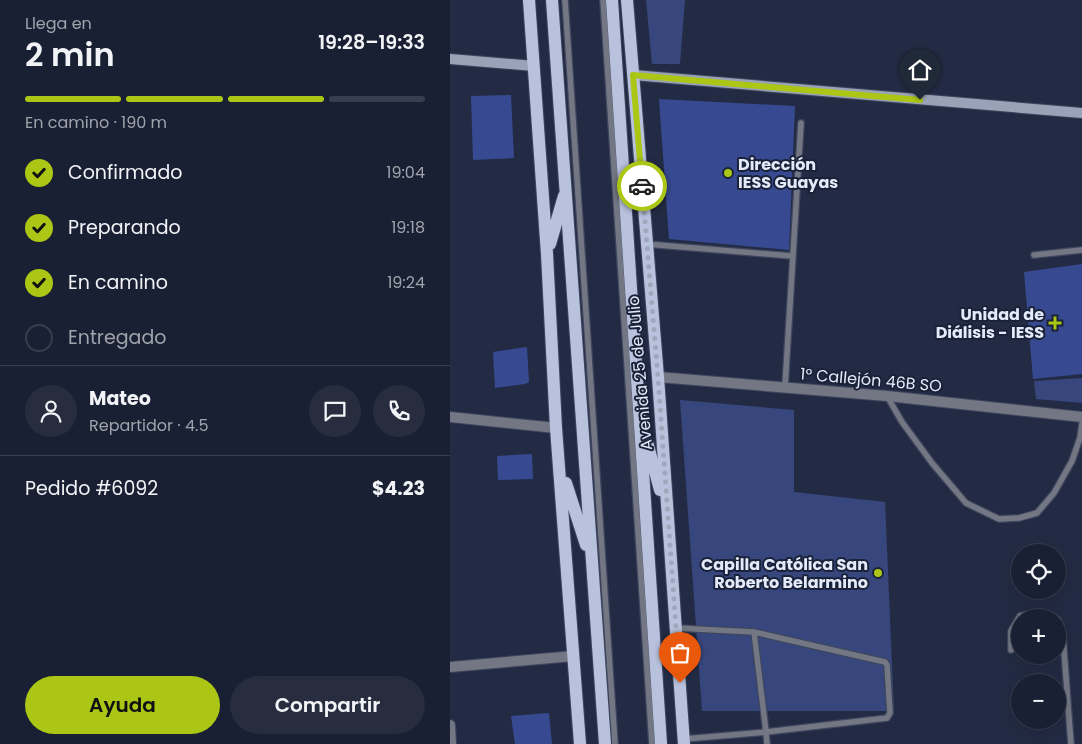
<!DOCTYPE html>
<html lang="es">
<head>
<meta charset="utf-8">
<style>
  :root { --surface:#1a2033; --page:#272d3f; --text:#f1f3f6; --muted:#9fa3ac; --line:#383e4e; --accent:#abc615 }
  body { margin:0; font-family:Poppins,sans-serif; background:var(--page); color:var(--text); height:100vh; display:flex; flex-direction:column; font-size:19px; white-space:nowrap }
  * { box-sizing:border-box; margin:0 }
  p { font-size:16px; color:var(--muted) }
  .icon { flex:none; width:28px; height:28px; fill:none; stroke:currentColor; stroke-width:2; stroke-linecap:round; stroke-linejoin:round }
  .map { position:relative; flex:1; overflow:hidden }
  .sheet { display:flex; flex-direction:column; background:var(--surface); width:450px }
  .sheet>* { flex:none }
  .controls { position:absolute; left:561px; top:544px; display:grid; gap:10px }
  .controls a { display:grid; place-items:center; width:55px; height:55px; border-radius:50%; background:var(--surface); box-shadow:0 5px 20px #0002,0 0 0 1px var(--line); font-size:25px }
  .pin { position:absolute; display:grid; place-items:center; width:42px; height:42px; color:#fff; margin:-51px -21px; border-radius:50% 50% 50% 0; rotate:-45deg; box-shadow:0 0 5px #0007 }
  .pin .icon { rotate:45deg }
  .courier { position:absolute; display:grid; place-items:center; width:50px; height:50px; margin:-25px; border:4px solid #abc615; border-radius:50%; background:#fff; color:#222; box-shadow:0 1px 6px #0007 }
  .overview em { font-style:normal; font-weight:600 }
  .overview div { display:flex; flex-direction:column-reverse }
  .overview { display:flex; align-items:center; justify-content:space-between; height:85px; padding:0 25px }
  h1 { font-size:32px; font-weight:600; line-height:38px }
  .bar { display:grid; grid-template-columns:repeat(4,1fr); gap:8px 5px; align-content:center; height:60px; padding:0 25px }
  .bar i { height:6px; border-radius:4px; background:var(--line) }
  .bar .current { background:var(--accent) }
  .bar p { grid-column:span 4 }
  .line { display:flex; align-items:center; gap:12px; padding:0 25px; border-top:1px solid var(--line) }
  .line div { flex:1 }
  .round { display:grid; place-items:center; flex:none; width:52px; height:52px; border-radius:26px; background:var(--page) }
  ol { padding:0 25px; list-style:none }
  li { display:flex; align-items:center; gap:15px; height:55px }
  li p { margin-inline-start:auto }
  li .icon { padding:5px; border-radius:50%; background:var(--accent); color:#111; stroke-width:4 }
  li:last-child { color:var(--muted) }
  li i { width:28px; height:28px; border:2px solid var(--line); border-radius:50% }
  .button { display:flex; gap:10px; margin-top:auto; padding:10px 25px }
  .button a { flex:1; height:58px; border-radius:30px; background:var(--accent); color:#111; font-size:20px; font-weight:600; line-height:58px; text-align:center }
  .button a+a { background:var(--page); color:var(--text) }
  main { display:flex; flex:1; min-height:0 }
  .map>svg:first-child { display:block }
  .green { fill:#37477e }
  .building { fill:#374a91 }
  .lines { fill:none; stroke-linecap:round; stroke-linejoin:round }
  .lane-casing { stroke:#3e465d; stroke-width:8 }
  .street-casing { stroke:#3e465d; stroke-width:12 }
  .secondary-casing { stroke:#3e465d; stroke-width:12 }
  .primary-casing { stroke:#3e465d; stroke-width:14 }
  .lane { stroke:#737784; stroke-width:5.5 }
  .street { stroke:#737784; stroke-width:10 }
  .secondary { stroke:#9aa2b7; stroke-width:10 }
  .primary { stroke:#b8c2dd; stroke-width:12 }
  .done { stroke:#a0a7ba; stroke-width:5; stroke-dasharray:0 9 }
  .route { stroke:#abc615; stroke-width:6 }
  .poi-dot { fill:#abc615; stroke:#1a2239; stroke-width:2 }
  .labels { text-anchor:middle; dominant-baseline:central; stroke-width:4; stroke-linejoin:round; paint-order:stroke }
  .poi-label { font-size:16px; font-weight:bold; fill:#e4eafa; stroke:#1a2239; text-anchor:end }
  .street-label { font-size:16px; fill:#e4eafa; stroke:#1a2239 }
</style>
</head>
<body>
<main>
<section class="sheet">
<div class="overview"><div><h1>2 min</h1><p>Llega en</p></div><em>19:28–19:33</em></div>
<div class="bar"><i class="current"></i><i class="current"></i><i class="current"></i><i></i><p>En camino · 190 m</p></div>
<ol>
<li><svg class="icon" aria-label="check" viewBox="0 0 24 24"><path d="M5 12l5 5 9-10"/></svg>Confirmado<p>19:04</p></li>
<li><svg class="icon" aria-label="check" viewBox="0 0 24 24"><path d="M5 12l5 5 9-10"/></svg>Preparando<p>19:18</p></li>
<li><svg class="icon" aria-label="check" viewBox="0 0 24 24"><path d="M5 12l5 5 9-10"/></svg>En camino<p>19:24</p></li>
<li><i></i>Entregado</li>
</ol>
<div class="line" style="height:90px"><a class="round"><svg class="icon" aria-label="person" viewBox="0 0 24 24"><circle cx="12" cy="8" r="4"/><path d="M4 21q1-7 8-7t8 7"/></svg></a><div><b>Mateo</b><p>Repartidor · 4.5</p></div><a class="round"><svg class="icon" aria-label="chat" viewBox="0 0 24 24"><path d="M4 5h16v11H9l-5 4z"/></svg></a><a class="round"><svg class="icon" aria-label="phone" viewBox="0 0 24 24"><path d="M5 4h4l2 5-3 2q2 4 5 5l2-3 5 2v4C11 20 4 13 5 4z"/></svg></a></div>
<div class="line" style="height:65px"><div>Pedido #6092</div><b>$4.23</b></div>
<div class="button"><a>Ayuda</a><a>Compartir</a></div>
</section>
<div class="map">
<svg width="632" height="744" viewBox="0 0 632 744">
  <rect width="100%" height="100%" fill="#232b44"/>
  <path class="green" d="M196,0h39l-5,64h-28z
    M632,378v25l-46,-4 -2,-18z
    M230,400l114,10v82l91,10 9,209h-192z"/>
  <path class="building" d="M61,95l3,63 -41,2 -2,-64z
    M209,99l136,7 -6,144 -120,-11z
    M632,264v110l-49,5 -9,-107z
    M77,347l2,35 -4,2 -30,4 -2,-36z
    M82,454l1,25 -35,1 -1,-24z
    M99,713l3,31h-37l-4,-28z"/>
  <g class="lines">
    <defs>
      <path id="lane" d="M115,0l50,744
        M153,0l49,744
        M196,244l146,12
        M584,255l48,-5
        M335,387l16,-264
        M437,396l15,26 30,41 34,40 33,16 20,-1 18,-5 17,-20 18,-32 8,-23 2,-14
        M608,620l5,17 8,107
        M226,628l78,4
        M561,650v-19l9,-15c12,-3 25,-6 35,2
        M234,739l82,-7 121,-14 3,-5 -3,-48 -2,-3 -131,-30 12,100 1,12"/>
      <path id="street" d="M208,377l229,19 195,21
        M0,417l106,11
        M0,667l124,-11
        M0,725l1,19"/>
      <path id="secondary" d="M0,59l84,7
        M183,75l449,38"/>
      <path id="primary" d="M79,0l18,254 9,174 24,316
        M102,0l53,744
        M162,0l49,744
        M177,0l31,377 26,367
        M100,244l14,-48
        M197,442l13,48
        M116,483l20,62"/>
    </defs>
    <use href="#lane" class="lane-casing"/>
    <use href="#street" class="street-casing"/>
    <use href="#secondary" class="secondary-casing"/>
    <use href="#primary" class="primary-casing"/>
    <use href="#lane" class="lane"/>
    <use href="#street" class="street"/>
    <use href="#secondary" class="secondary"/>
    <use href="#primary" class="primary"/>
  </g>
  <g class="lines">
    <path class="done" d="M192,186l16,191 22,306"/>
    <path class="route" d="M192,186l-9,-111 287,25"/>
  </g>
  <g class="poi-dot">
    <circle cx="278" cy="173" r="5"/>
    <path d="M602.5 315.5h5v5h5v5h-5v5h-5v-5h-5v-5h5z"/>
    <circle cx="428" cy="573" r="5"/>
  </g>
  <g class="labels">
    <g class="poi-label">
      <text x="288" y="164" text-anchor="start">Dirección<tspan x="288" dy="18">IESS Guayas</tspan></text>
      <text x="594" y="314">Unidad de<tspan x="594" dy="18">Diálisis - IESS</tspan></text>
      <text x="418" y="564">Capilla Católica San<tspan x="418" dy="18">Roberto Belarmino</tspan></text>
    </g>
    <g class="street-label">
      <text transform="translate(190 373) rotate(-95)">Avenida 25 de Julio</text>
      <text transform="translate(421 380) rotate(5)">1° Callejón 46B SO</text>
    </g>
  </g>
</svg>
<div class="controls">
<a><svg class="icon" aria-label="locate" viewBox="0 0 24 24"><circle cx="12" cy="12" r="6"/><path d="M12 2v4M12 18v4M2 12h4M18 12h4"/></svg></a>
<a>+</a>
<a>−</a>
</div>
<div class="pin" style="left:230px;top:683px;background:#ea580c"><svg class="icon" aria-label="bag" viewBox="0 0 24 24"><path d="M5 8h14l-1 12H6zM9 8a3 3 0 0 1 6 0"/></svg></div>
<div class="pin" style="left:470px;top:100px;background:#1f2937"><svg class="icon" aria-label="home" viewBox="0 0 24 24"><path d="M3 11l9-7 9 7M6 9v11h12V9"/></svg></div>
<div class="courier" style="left:192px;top:186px"><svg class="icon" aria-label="car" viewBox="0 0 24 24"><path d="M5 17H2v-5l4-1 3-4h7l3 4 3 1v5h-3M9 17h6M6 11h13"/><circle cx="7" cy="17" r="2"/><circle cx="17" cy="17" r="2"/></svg></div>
</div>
</main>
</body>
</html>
